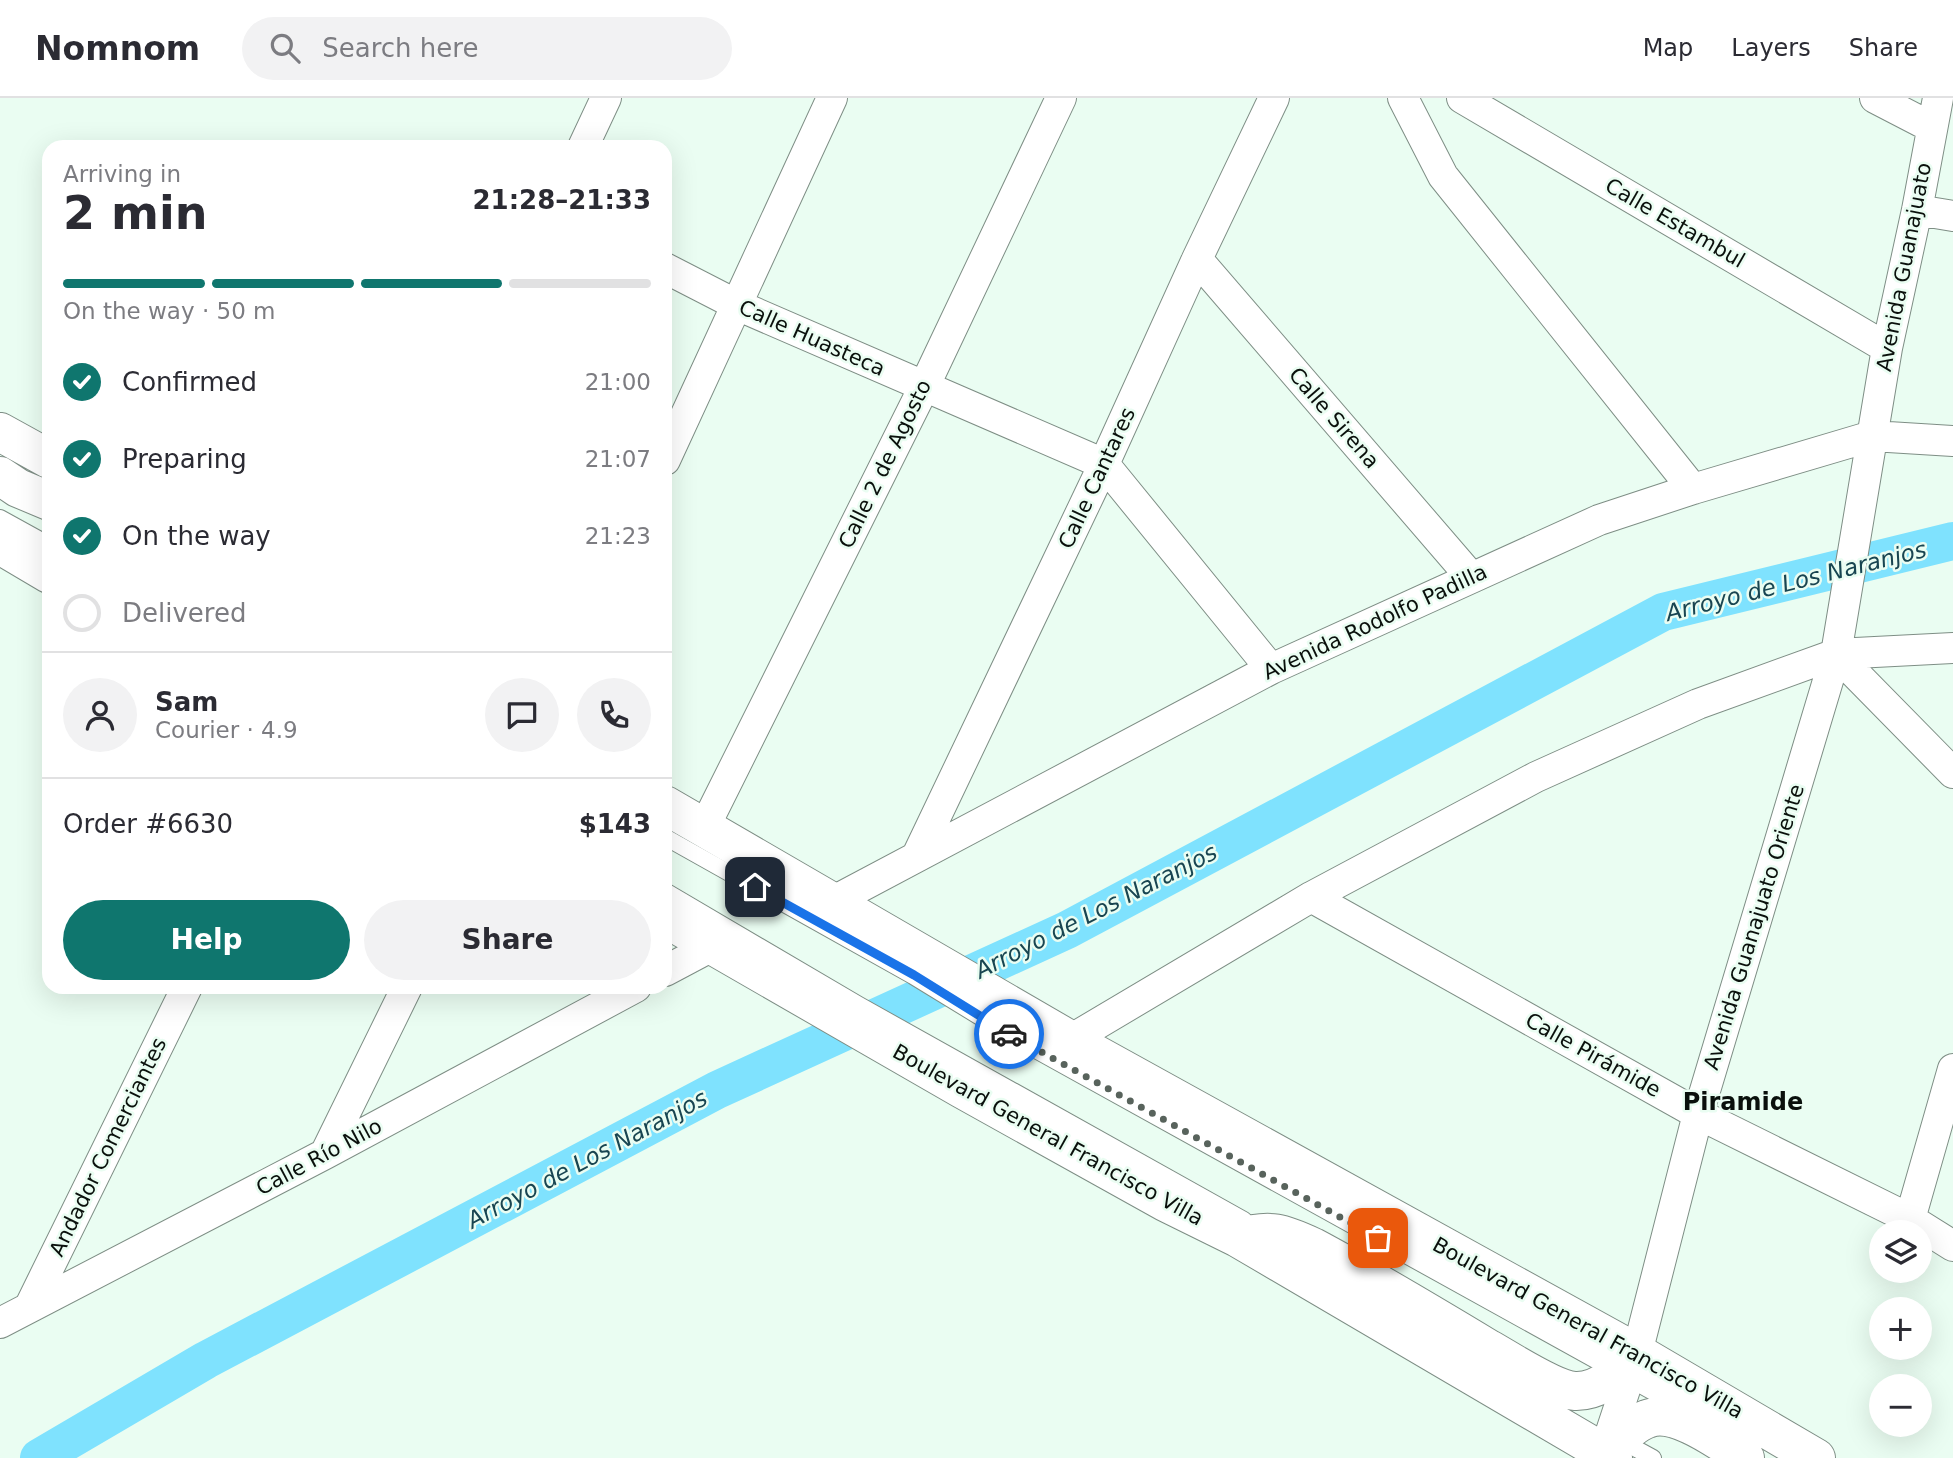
<!DOCTYPE html>
<html lang="en">
<head>
<meta charset="utf-8">
<style>
  :root { --surface:#fff; --page:#f2f2f3; --text:#2b2b33; --muted:#7c7c81; --line:#e1e1e2; --accent:#0f766e }
  body { margin:0; font-family:"DejaVu Sans",sans-serif; background:var(--page); color:var(--text); height:100vh; display:flex; flex-direction:column; font-size:26px; white-space:nowrap }
  * { box-sizing:border-box; margin:0 }
  p { font-size:23px; color:var(--muted) }
  .icon { flex:none; width:38px; height:38px; fill:none; stroke:currentColor; stroke-width:2; stroke-linecap:round; stroke-linejoin:round }
  .map { position:relative; flex:1; overflow:hidden }
  .panel { position:absolute; left:42px; top:42px; width:630px; height:854px; display:flex; flex-direction:column; background:var(--surface); border-radius:21px; box-shadow:0 7px 28px #0002 }
  .panel>* { flex:none }
  .fabs { position:absolute; left:1869px; top:1122px; display:grid; gap:14px }
  .fabs a { display:grid; place-items:center; width:63px; height:63px; border-radius:50%; background:var(--surface); box-shadow:0 7px 28px #0002; font-size:35px }
  .pin { position:absolute; display:grid; place-items:center; width:60px; height:60px; color:#fff; margin:-30px; border-radius:14px; box-shadow:0 4px 10px #0006 }
  .courier { position:absolute; display:grid; place-items:center; width:70px; height:70px; margin:-35px; border:5px solid #1a73e8; border-radius:50%; background:#fff; color:#222; box-shadow:0 2px 9px #0007 }
  .headline em { font-style:normal; font-weight:700 }
  .headline div { display:flex; flex-direction:column-reverse }
  .headline { display:flex; align-items:center; justify-content:space-between; height:119px; padding:0 21px }
  h1 { font-size:46px; font-weight:700; line-height:52px }
  .bar { display:grid; grid-template-columns:repeat(4,1fr); gap:10px 7px; align-content:center; height:84px; padding:0 21px }
  .bar i { height:9px; border-radius:5px; background:var(--line) }
  .bar .selected { background:var(--accent) }
  .bar p { grid-column:span 4 }
  .line { display:flex; align-items:center; gap:18px; padding:0 21px; border-top:2px solid var(--line) }
  .line div { flex:1 }
  .round { display:grid; place-items:center; flex:none; width:74px; height:74px; border-radius:37px; background:var(--page) }
  ol { padding:0 21px; list-style:none }
  li { display:flex; align-items:center; gap:21px; height:77px }
  li p { margin-inline-start:auto }
  li .icon { padding:7px; border-radius:50%; background:var(--accent); color:#fff; stroke-width:4 }
  li:last-child { color:var(--muted) }
  li i { width:38px; height:38px; border:4px solid var(--line); border-radius:50% }
  .action { display:flex; gap:14px; margin-top:auto; padding:14px 21px }
  .action a { flex:1; height:80px; border-radius:42px; background:var(--accent); color:#fff; font-size:28px; font-weight:700; line-height:80px; text-align:center }
  .action a+a { background:var(--page); color:var(--text) }
  header { display:flex; align-items:center; gap:42px; box-sizing:border-box; height:98px; padding:0 35px; background:var(--surface); border-bottom:2px solid var(--line) }
  header strong { font-size:33px }
  nav { display:flex; gap:38px; margin-inline-start:auto; font-size:24px }
  .search { width:490px; height:63px; background:var(--page); display:flex; align-items:center; gap:18px; box-sizing:border-box; padding:0 24px; border-radius:38px; color:var(--muted); font-size:26px }
  .map>svg:first-child { display:block }
  .lines { fill:none; stroke-linecap:round; stroke-linejoin:round }
  .canal { stroke:#7fe2fe; stroke-width:38 }
  .lane-casing { stroke:#7e8e85; stroke-width:18 }
  .street-casing { stroke:#7e8e85; stroke-width:32 }
  .secondary-casing { stroke:#7e8e85; stroke-width:40 }
  .lane { stroke:#fff; stroke-width:16 }
  .street { stroke:#fff; stroke-width:30 }
  .secondary { stroke:#fff; stroke-width:38 }
  .done { stroke:#58635c; stroke-width:7; stroke-dasharray:0 12.6 }
  .route { stroke:#1a73e8; stroke-width:9 }
  .labels { text-anchor:middle; dominant-baseline:central; stroke-width:5; stroke-linejoin:round; paint-order:stroke }
  .street-label { font-size:21px; fill:#0a100c; stroke:#eafdf2 }
  .water-label { font-size:23px; font-style:italic; fill:#184551; stroke:#eafdf2 }
  .quarter-label { font-size:24px; font-weight:bold; fill:#0a100c; stroke:#eafdf2 }
</style>
</head>
<body>
<header>
<strong>Nomnom</strong>
<div class="search"><svg class="icon" aria-label="search" viewBox="0 0 24 24"><circle cx="10" cy="10" r="6"/><path d="M15 15l6 6"/></svg>Search here</div>
<nav><a>Map</a><a>Layers</a><a>Share</a></nav>
</header>
<div class="map">
<svg width="1953" height="1360" viewBox="0 0 1953 1360">
  <rect width="100%" height="100%" fill="#eafdf2"/>
  <g class="lines">
    <path class="canal" d="M39,1360l167,-98 511,-270 350,-160 596,-318 290,-71"/>
    <defs>
      <path id="lane" d="M0,420l49,27
        M665,739l248,139 103,63 666,369
        M665,793l194,114 385,215
        M1620,1342l33,18"/>
      <path id="street" d="M1403,0l40,78 250,313
        M1462,0l425,250
        M1875,0l56,29
        M583,49l23,-49
        M1917,112l36,6
        M1197,161l274,318
        M665,170l72,37 367,159 167,205
        M665,362l167,-362
        M1836,556l117,119
        M704,730l220,-441 137,-289
        M917,758l187,-392 93,-205 77,-161
        M1311,799l387,217 212,105 43,27
        M830,805l441,-234 328,-149 94,-31 179,-53 81,5
        M665,873l49,-26
        M1070,942l241,-143 225,-120 162,-73 138,-50 117,-6
        M325,1056l82,-167
        M1910,1121l43,-150
        M30,1208l157,-319
        M0,1225l325,-169 311,-167
        M1604,1355l33,-100 61,-239 138,-460 51,-306 30,-138 21,-112"/>
      <path id="secondary" d="M0,334l49,27
        M0,378l18,12 31,13
        M0,447l49,29
        M665,707l405,235 567,313 179,105
        M665,820l297,171 203,113 73,36 375,220
        M1238,1140c32,-10 45,-5 75,9 60,32 118,67 176,102 20,11 65,41 86,42 25,1 48,-21 62,-38
        M1604,1355c13,-11 26,-28 43,-34 28,-12 75,24 98,39"/>
    </defs>
    <use href="#lane" class="lane-casing"/>
    <use href="#street" class="street-casing"/>
    <use href="#secondary" class="secondary-casing"/>
    <use href="#lane" class="lane"/>
    <use href="#street" class="street"/>
    <use href="#secondary" class="secondary"/>
  </g>
  <g class="lines">
    <path class="done" d="M1009,936l369,204"/>
    <path class="route" d="M755,789l159,88 95,59"/>
  </g>
  <g class="labels">
    <g class="street-label">
      <text transform="translate(1675 125) rotate(30)">Calle Estambul</text>
      <text transform="translate(1904 169) rotate(-79)">Avenida Guanajuato</text>
      <text transform="translate(812 240) rotate(24)">Calle Huasteca</text>
      <text transform="translate(1334 320) rotate(49)">Calle Sirena</text>
      <text transform="translate(885 366) rotate(-64)">Calle 2 de Agosto</text>
      <text transform="translate(1097 380) rotate(-65)">Calle Cantares</text>
      <text transform="translate(1375 524) rotate(-25)">Avenida Rodolfo Padilla</text>
      <text transform="translate(1754 829) rotate(-73)">Avenida Guanajuato Oriente</text>
      <text transform="translate(1593 957) rotate(29)">Calle Pirámide</text>
      <text transform="translate(1048 1037) rotate(29)">Boulevard General Francisco Villa</text>
      <text transform="translate(108 1049) rotate(-64)">Andador Comerciantes</text>
      <text transform="translate(319 1059) rotate(-28)">Calle Río Nilo</text>
      <text transform="translate(1588 1230) rotate(29)">Boulevard General Francisco Villa</text>
    </g>
    <g class="water-label">
      <text transform="translate(1796 483) rotate(-14)">Arroyo de Los Naranjos</text>
      <text transform="translate(1096 813) rotate(-27)">Arroyo de Los Naranjos</text>
      <text transform="translate(587 1061) rotate(-28)">Arroyo de Los Naranjos</text>
    </g>
    <g class="quarter-label">
      <text x="1743" y="1004">Piramide</text>
    </g>
  </g>
</svg>
<div class="fabs">
<a><svg class="icon" aria-label="layers" viewBox="0 0 24 24"><path d="M12 4l9 5-9 5-9-5zM3 14l9 5 9-5"/></svg></a>
<a>+</a>
<a>−</a>
</div>
<div class="pin" style="left:1378px;top:1140px;background:#ea580c"><svg class="icon" aria-label="bag" viewBox="0 0 24 24"><path d="M5 8h14l-1 12H6zM9 8a3 3 0 0 1 6 0"/></svg></div>
<div class="pin" style="left:755px;top:789px;background:#1f2937"><svg class="icon" aria-label="home" viewBox="0 0 24 24"><path d="M3 11l9-7 9 7M6 9v11h12V9"/></svg></div>
<div class="courier" style="left:1009px;top:936px"><svg class="icon" aria-label="car" viewBox="0 0 24 24"><path d="M5 17H2v-5l4-1 3-4h7l3 4 3 1v5h-3M9 17h6M6 11h13"/><circle cx="7" cy="17" r="2"/><circle cx="17" cy="17" r="2"/></svg></div>
<section class="panel">
<div class="headline"><div><h1>2 min</h1><p>Arriving in</p></div><em>21:28–21:33</em></div>
<div class="bar"><i class="selected"></i><i class="selected"></i><i class="selected"></i><i></i><p>On the way · 50 m</p></div>
<ol>
<li><svg class="icon" aria-label="check" viewBox="0 0 24 24"><path d="M5 12l5 5 9-10"/></svg>Confirmed<p>21:00</p></li>
<li><svg class="icon" aria-label="check" viewBox="0 0 24 24"><path d="M5 12l5 5 9-10"/></svg>Preparing<p>21:07</p></li>
<li><svg class="icon" aria-label="check" viewBox="0 0 24 24"><path d="M5 12l5 5 9-10"/></svg>On the way<p>21:23</p></li>
<li><i></i>Delivered</li>
</ol>
<div class="line" style="height:126px"><a class="round"><svg class="icon" aria-label="person" viewBox="0 0 24 24"><circle cx="12" cy="8" r="4"/><path d="M4 21q1-7 8-7t8 7"/></svg></a><div><b>Sam</b><p>Courier · 4.9</p></div><a class="round"><svg class="icon" aria-label="chat" viewBox="0 0 24 24"><path d="M4 5h16v11H9l-5 4z"/></svg></a><a class="round"><svg class="icon" aria-label="phone" viewBox="0 0 24 24"><path d="M5 4h4l2 5-3 2q2 4 5 5l2-3 5 2v4C11 20 4 13 5 4z"/></svg></a></div>
<div class="line" style="height:91px"><div>Order #6630</div><b>$143</b></div>
<div class="action"><a>Help</a><a>Share</a></div>
</section>
</div>
</body>
</html>
